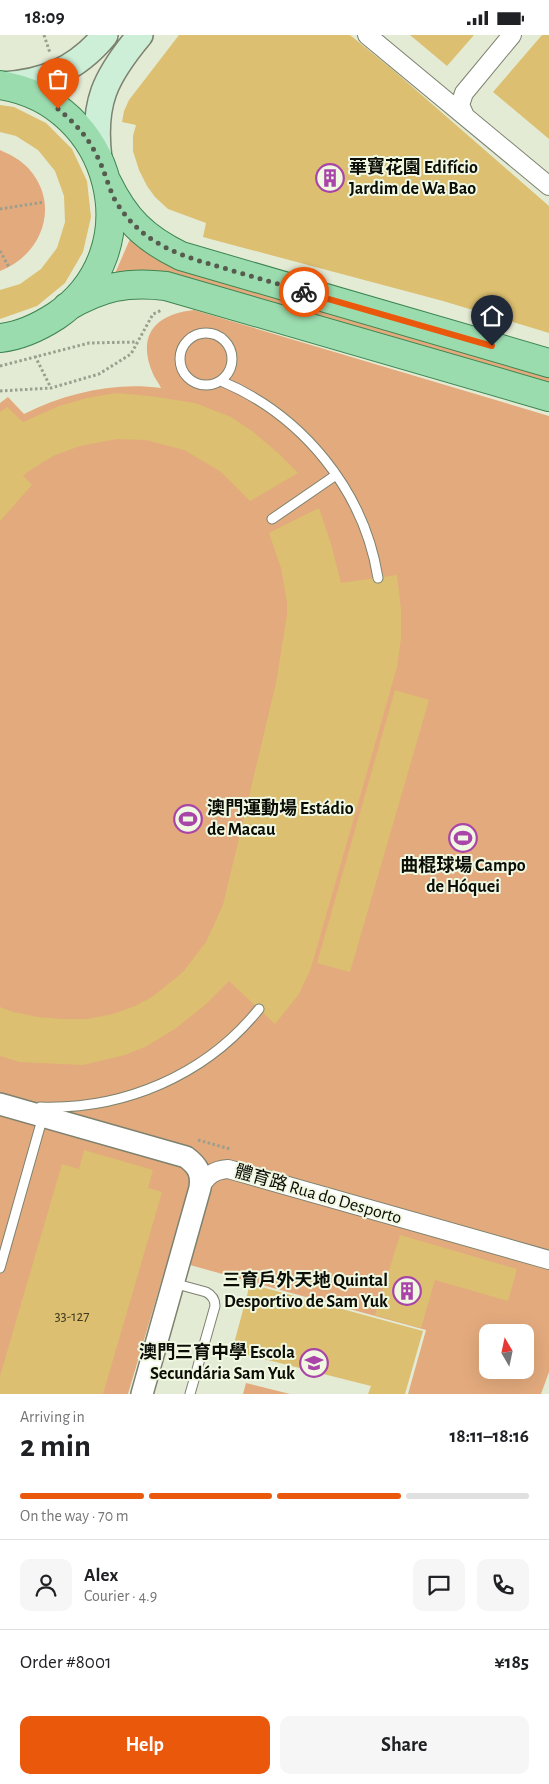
<!DOCTYPE html>
<html lang="en">
<head>
<meta charset="utf-8">
<style>
  :root { --surface:#fff; --page:#f6f6f6; --text:#202124; --muted:#757577; --line:#e0e0e0; --accent:#ea580c }
  body { margin:0; font-family:"Alegreya Sans","Noto Sans SC",sans-serif; background:var(--page); color:var(--text); height:100vh; display:flex; flex-direction:column; font-size:19px; white-space:nowrap }
  * { box-sizing:border-box; margin:0 }
  p { font-size:16px; color:var(--muted) }
  .icon { flex:none; width:28px; height:28px; fill:none; stroke:currentColor; stroke-width:2; stroke-linecap:round; stroke-linejoin:round }
  .map { position:relative; height:1359px; overflow:hidden }
  .details { display:flex; flex-direction:column; background:var(--surface); flex:1 }
  .details>* { flex:none }
  .needle { width:32px; rotate:351deg }
  .tools { position:absolute; left:479px; top:1289px; display:grid; gap:10px }
  .tools a { display:grid; place-items:center; width:55px; height:55px; border-radius:10px; background:var(--surface); box-shadow:0 5px 20px #0002; font-size:25px }
  .pin { position:absolute; display:grid; place-items:center; width:42px; height:42px; color:#fff; margin:-51px -21px; border-radius:50% 50% 50% 0; rotate:-45deg; box-shadow:0 0 5px #0007 }
  .pin .icon { rotate:45deg }
  .courier { position:absolute; display:grid; place-items:center; width:50px; height:50px; margin:-25px; border:4px solid #ea580c; border-radius:50%; background:#fff; color:#222; box-shadow:0 1px 6px #0007 }
  .overview em { font-style:normal; font-weight:700 }
  .overview div { display:flex; flex-direction:column-reverse }
  .overview { display:flex; align-items:center; justify-content:space-between; height:85px; padding:0 20px }
  h1 { font-size:32px; font-weight:700; line-height:38px }
  .bar { display:grid; grid-template-columns:repeat(4,1fr); gap:8px 5px; align-content:center; height:60px; padding:0 20px }
  .bar i { height:6px; border-radius:4px; background:var(--line) }
  .bar .selected { background:var(--accent) }
  .bar p { grid-column:span 4 }
  .line { display:flex; align-items:center; gap:12px; padding:0 20px; border-top:1px solid var(--line) }
  .line div { flex:1 }
  .round { display:grid; place-items:center; flex:none; width:52px; height:52px; border-radius:10px; background:var(--page) }
  .primary-button { display:flex; gap:10px; margin-top:auto; padding:10px 20px }
  .primary-button a { flex:1; height:58px; border-radius:10px; background:var(--accent); color:#fff; font-size:20px; font-weight:700; line-height:58px; text-align:center }
  .primary-button a+a { background:var(--page); color:var(--text) }
  .status { display:flex; justify-content:space-between; align-items:center; height:35px; padding:0 25px; background:var(--surface); direction:ltr }
  .status svg { height:14px; fill:currentColor }
  .map>svg:first-child { display:block }
  .green { fill:#e3aa7d; fill-rule:evenodd }
  .building { fill:#dcbf70 }
  .lines { fill:none; stroke-linecap:round; stroke-linejoin:round }
  .service-casing { stroke:#7d826f; stroke-width:11 }
  .minor-casing { stroke:#7d826f; stroke-width:20 }
  .tertiary-casing { stroke:#7d826f; stroke-width:24 }
  .secondary-casing { stroke:#7d826f; stroke-width:28 }
  .primary-casing { stroke:#3e8551; stroke-width:30 }
  .path { stroke:#9a9f8e; stroke-width:3; stroke-dasharray:2.5 2.5; stroke-linecap:butt }
  .service { stroke:#fff; stroke-width:9 }
  .minor { stroke:#fff; stroke-width:18 }
  .tertiary { stroke:#fff; stroke-width:21 }
  .secondary { stroke:#cdeed7; stroke-width:25 }
  .primary { stroke:#9bdcaf; stroke-width:28 }
  .done { stroke:#575b4e; stroke-width:5; stroke-dasharray:0 9 }
  .route { stroke:#ea580c; stroke-width:6 }
  .labels { text-anchor:middle; dominant-baseline:central; stroke-width:4; stroke-linejoin:round; paint-order:stroke }
  .number-label { font-size:15px; fill:#3f3a20 }
  .poi-label { font-size:18px; font-weight:bold; fill:#0b0d06; stroke:#f1f8e2; text-anchor:start }
  .street-label { font-size:18px; fill:#0b0d06; stroke:#f1f8e2 }
</style>
</head>
<body>
<div class="status"><b>18:09</b><svg viewBox="0 0 49 12"><path d="M0 12V9h3v3zM5 12V6h3v6zM10 12V3h3v9zM15 12V0h3v12zM26 1h20v11H26zM47 4h2v5h-2z"/></svg></div>
<div class="map">
<svg width="549" height="1359" viewBox="0 0 549 1359">
  <rect width="100%" height="100%" fill="#e4ebd5"/>
  <path class="green" d="M0,115c11,5 21,10 29,19 32,36 13,86 -29,102z
    M130,204l8,8 29,15 382,110v14l-436,-108z
    M194,275l355,106v956l-8,22h-133l18,-64 -258,-71 -40,135h-128v-991l8,-6 16,17c43,-21 89,-32 137,-26 -2,-5 -6,-9 -8,-14 -17,-39 3,-60 41,-64zM488,1298h37v37h-37z
    M246,1348l44,11h-47z"/>
  <path class="building" d="M179,0h171l43,35 156,136v127l-106,-32 -240,-64 3,-14 -38,-14 -13,-12 -8,-11 -8,-16 -6,-19v-15l3,-11 -14,-3 2,-11 5,-11z
    M410,0h64l-27,31z
    M542,0h7v104l-56,-47z
    M0,70l14,2 32,16 26,26 15,32 4,36 -8,35 -18,31 -28,23 -37,13v-29l20,-6 21,-15 16,-21 8,-26 -1,-26 -9,-25 -17,-21 -22,-14 -16,-4z
    M116,358l34,3 45,7 36,14 21,14 26,22 20,20 -48,28 -30,-30 -36,-21 -38,-10 -29,-1 -37,7 -27,10 -24,15 -6,5 9,9 -32,36v-109l7,-5 16,15 36,-16 28,-8z
    M319,473l12,36 10,39 56,-8 4,35v28l-4,29 -86,301 -12,26 -24,30 -46,-43 -23,23 -31,25 -30,18 -20,8 -42,10 -63,-3 -20,-6v-49l13,5 25,5 24,2h26l25,-5 22,-8 17,-9 15,-12 16,-13 23,-30 17,-37 53,-222 11,-68v-13l-6,-34 -12,-35z
    M395,655l34,10 -79,272 -33,-9z
    M84,1115l69,20 -5,18 14,4 -59,202h-103v-18l62,-212 17,5z
    M400,1200l117,34 -9,32 -73,-21 -14,48 -46,-13z
    M250,1249l173,47 -18,63h-37l3,-8 -139,-35z"/>
  <g class="lines">
    <defs>
      <path id="service" d="M180 324a26 26 0 1 1 52 0a26 26 0 1 1-52 0Z
        M221,346c81,34 143,109 157,197
        M272,484l64,-44
        M40,1072c84,3 166,-32 219,-98
        M0,1233l43,-152
        M173,1248l33,9c6,3 9,7 9,14l-25,88"/>
      <path id="minor" d="M367,0l182,151
        M465,81l-5,-11 4,-12 48,-58
        M200,1153c7,-13 14,-18 28,-19l321,91"/>
      <path id="tertiary" d="M0,1069l186,53c12,9 16,16 14,31l-58,206"/>
      <path id="secondary" d="M0,50c44,-2 77,-16 105,-50
        M99,124c-7,-56 6,-82 41,-124"/>
      <path id="primary" d="M0,50c113,17 152,166 56,231 -17,11 -36,20 -56,22
        M107,147c18,37 37,56 74,74l368,107
        M67,272c34,-20 60,-26 99,-21l383,111"/>
    </defs>
    <use href="#service" class="service-casing"/>
    <use href="#minor" class="minor-casing"/>
    <use href="#tertiary" class="tertiary-casing"/>
    <use href="#secondary" class="secondary-casing"/>
    <use href="#primary" class="primary-casing"/>
    <path class="path" d="M44,0l6,18
      M0,174l44,-7
      M0,216l9,16
      M35,321l16,32
      M0,331l89,-23 48,-1
      M0,356l51,-3 48,-14 32,-20 22,-40 9,-4
      M198,1105l32,9"/>
    <use href="#service" class="service"/>
    <use href="#minor" class="minor"/>
    <use href="#tertiary" class="tertiary"/>
    <use href="#secondary" class="secondary"/>
    <use href="#primary" class="primary"/>
  </g>
  <g class="lines">
    <path class="done" d="M58,74c16,13 30,28 39,47 8,15 11,31 19,46 27,43 65,54 111,67 26,8 52,15 77,23"/>
    <path class="route" d="M304,257l188,54"/>
  </g>
  <defs>
    <symbol id="building-ring" viewBox="-11 -11 22 22"><circle r="9.5" fill="#f1f8e2" stroke="#a944a9" stroke-width="1.5"/><path d="M-4-6H4V6H1V3H-1V6H-4ZM-2.5-4.3h1.7v1.8h-1.7ZM.8-4.3h1.7v1.8H.8ZM-2.5-1h1.7V.8h-1.7ZM.8-1h1.7V.8H.8Z" fill="#a944a9"/></symbol>
    <symbol id="stadium-ring" viewBox="-11 -11 22 22"><circle r="9.5" fill="#f1f8e2" stroke="#a944a9" stroke-width="1.5"/><path d="M0-5a6.5 5 0 1 0 0 10a6.5 5 0 1 0 0-10ZM-3.5-1.8h7v3.6h-7Z" fill="#a944a9"/></symbol>
    <symbol id="school-ring" viewBox="-11 -11 22 22"><circle r="9.5" fill="#f1f8e2" stroke="#a944a9" stroke-width="1.5"/><path d="M0-5L7-2L0 1L-7-2ZM-4 1L0 2.5L4 1V4Q0 6-4 4Z" fill="#a944a9"/></symbol>
  </defs>
  <g fill-rule="evenodd">
    <use href="#building-ring" x="314" y="127" width="32" height="32"/>
    <use href="#stadium-ring" x="172" y="768" width="32" height="32"/>
    <use href="#stadium-ring" x="447" y="787" width="32" height="32"/>
    <use href="#building-ring" x="391" y="1240" width="32" height="32"/>
    <use href="#school-ring" x="298" y="1312" width="32" height="32"/>
  </g>
  <g class="labels">
    <g class="number-label">
      <text x="72" y="1281">33-127</text>
    </g>
    <g class="poi-label">
      <text x="349" y="133">華寶花園 Edifício<tspan x="349" dy="21">Jardim de Wa Bao</tspan></text>
      <text x="207" y="774">澳門運動場 Estádio<tspan x="207" dy="21">de Macau</tspan></text>
      <text x="463" y="831" text-anchor="middle">曲棍球場 Campo<tspan x="463" dy="21">de Hóquei</tspan></text>
      <text x="388" y="1246" text-anchor="end">三育戶外天地 Quintal<tspan x="388" dy="21">Desportivo de Sam Yuk</tspan></text>
      <text x="295" y="1318" text-anchor="end">澳門三育中學 Escola<tspan x="295" dy="21">Secundária Sam Yuk</tspan></text>
    </g>
    <g class="street-label">
      <text transform="translate(318 1160) rotate(16)">體育路 Rua do Desporto</text>
    </g>
  </g>
</svg>
<div class="tools">
<a><svg class="needle" viewBox="-14 -14 28 28"><path d="M0-13l5 13h-10z" fill="#e53935"/><path d="M0 13l5-13h-10z" fill="#757577"/></svg></a>
</div>
<div class="pin" style="left:58px;top:74px;background:#ea580c"><svg class="icon" aria-label="bag" viewBox="0 0 24 24"><path d="M5 8h14l-1 12H6zM9 8a3 3 0 0 1 6 0"/></svg></div>
<div class="pin" style="left:492px;top:311px;background:#1f2937"><svg class="icon" aria-label="home" viewBox="0 0 24 24"><path d="M3 11l9-7 9 7M6 9v11h12V9"/></svg></div>
<div class="courier" style="left:304px;top:257px"><svg class="icon" aria-label="bike" viewBox="0 0 24 24"><circle cx="6" cy="16" r="4"/><circle cx="18" cy="16" r="4"/><path d="M6 16l4-8h5l3 8M10 8l3 8H6M13 5h3"/></svg></div>
</div>
<section class="details">
<div class="overview"><div><h1>2 min</h1><p>Arriving in</p></div><em>18:11–18:16</em></div>
<div class="bar"><i class="selected"></i><i class="selected"></i><i class="selected"></i><i></i><p>On the way · 70 m</p></div>
<div class="line" style="height:90px"><a class="round"><svg class="icon" aria-label="person" viewBox="0 0 24 24"><circle cx="12" cy="8" r="4"/><path d="M4 21q1-7 8-7t8 7"/></svg></a><div><b>Alex</b><p>Courier · 4.9</p></div><a class="round"><svg class="icon" aria-label="chat" viewBox="0 0 24 24"><path d="M4 5h16v11H9l-5 4z"/></svg></a><a class="round"><svg class="icon" aria-label="phone" viewBox="0 0 24 24"><path d="M5 4h4l2 5-3 2q2 4 5 5l2-3 5 2v4C11 20 4 13 5 4z"/></svg></a></div>
<div class="line" style="height:65px"><div>Order #8001</div><b>¥185</b></div>
<div class="primary-button"><a>Help</a><a>Share</a></div>
</section>
</body>
</html>
